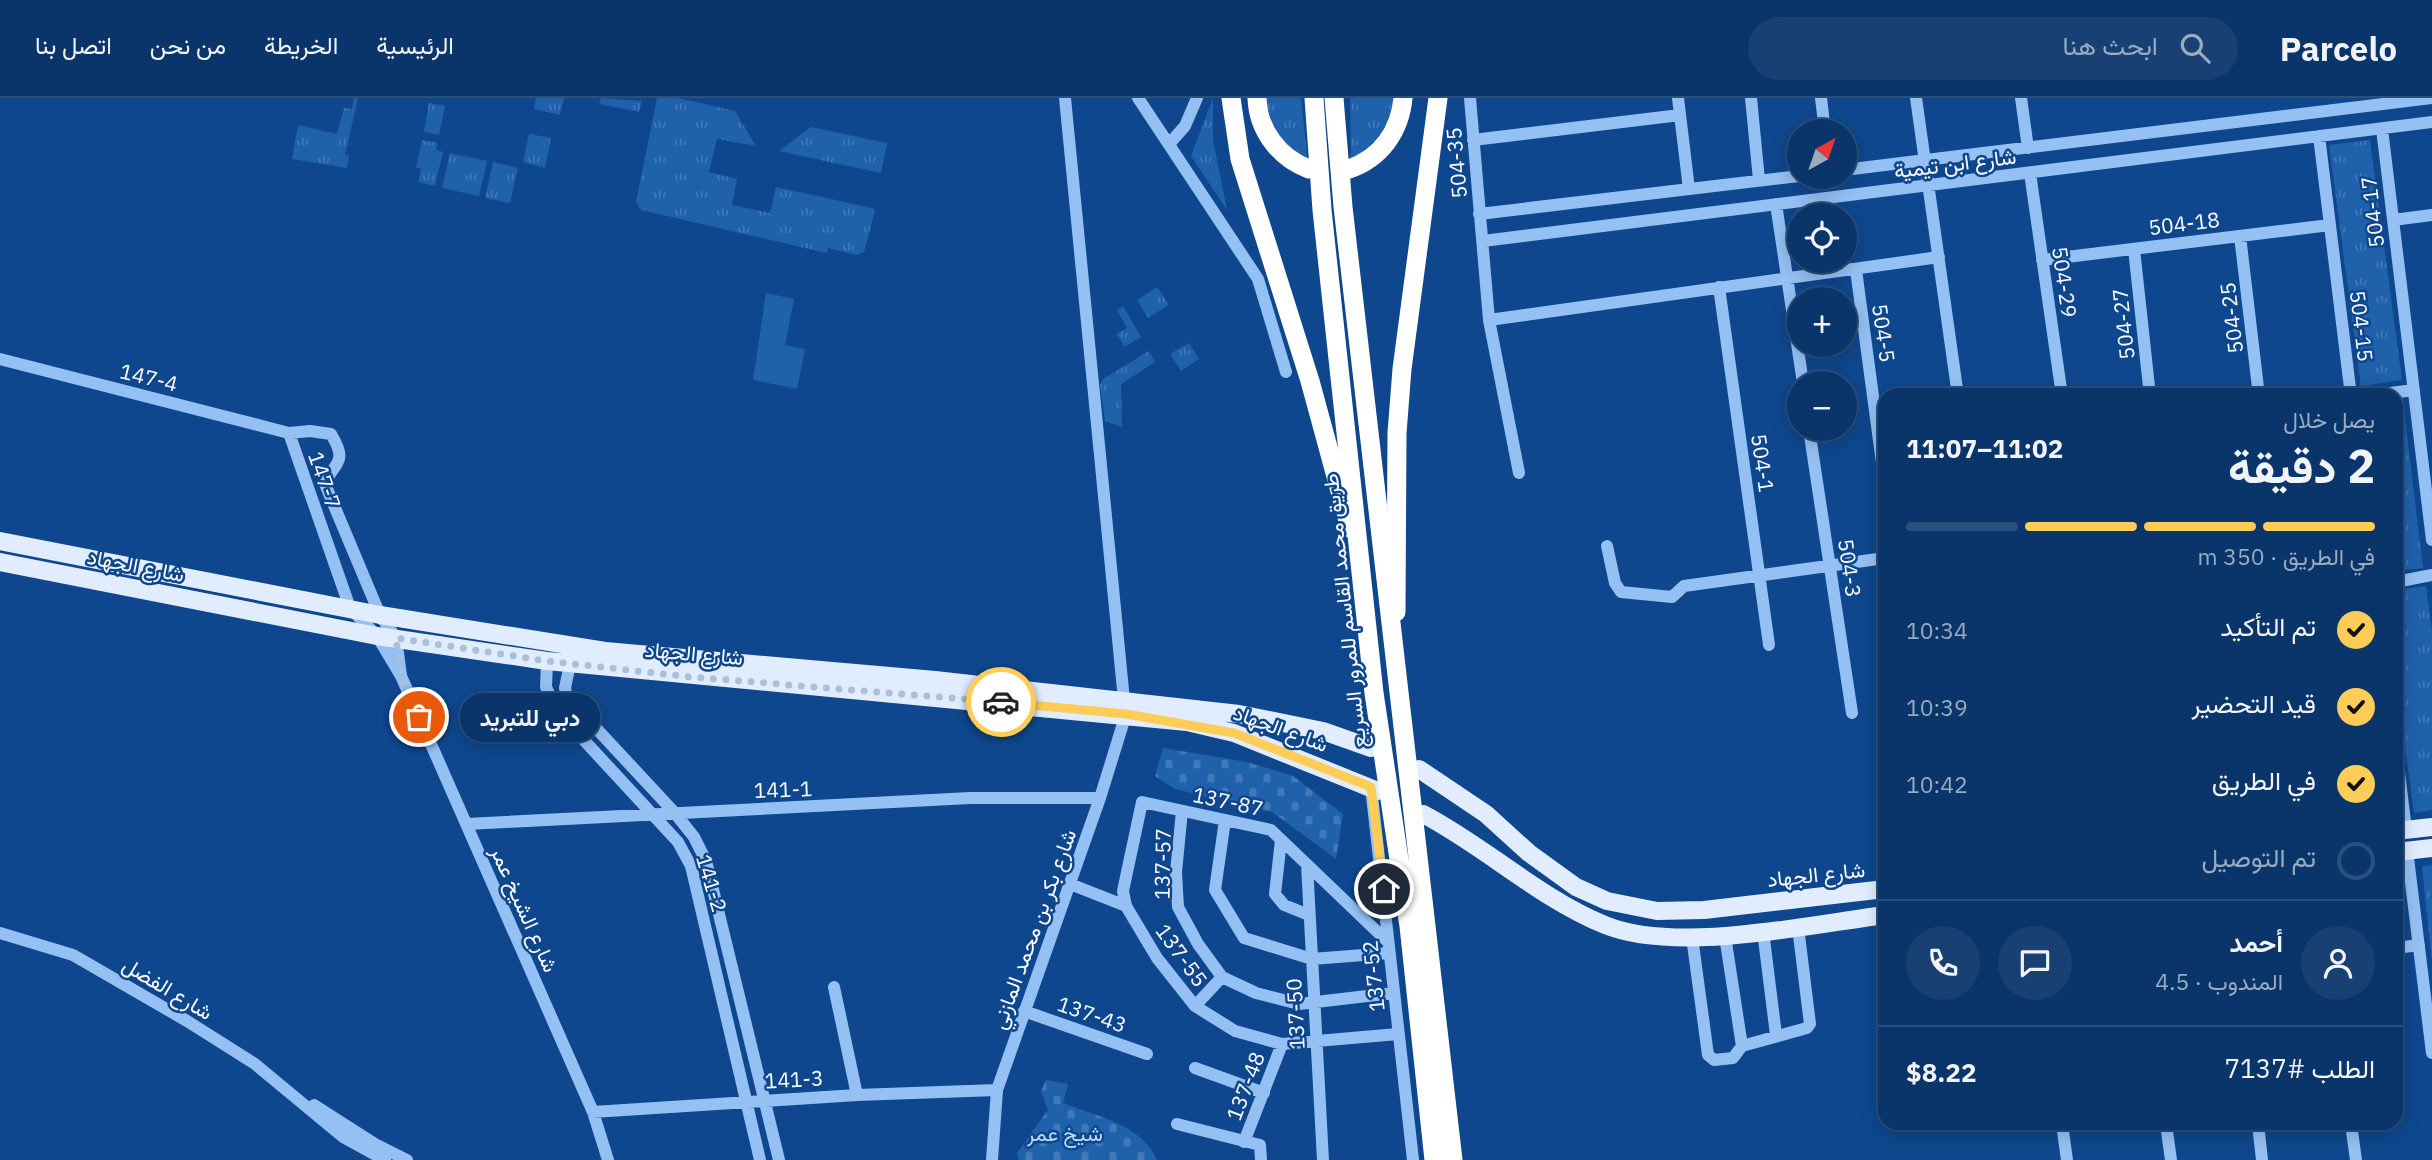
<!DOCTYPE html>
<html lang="ar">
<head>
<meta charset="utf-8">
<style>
  :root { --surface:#0a356a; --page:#184072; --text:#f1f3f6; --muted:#99abc1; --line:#2a507e; --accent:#ffcd57 }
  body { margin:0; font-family:"IBM Plex Sans",Vazirmatn,sans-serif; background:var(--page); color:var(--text); direction:rtl; height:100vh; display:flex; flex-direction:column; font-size:26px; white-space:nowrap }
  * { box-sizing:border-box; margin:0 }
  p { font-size:23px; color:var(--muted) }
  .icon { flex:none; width:38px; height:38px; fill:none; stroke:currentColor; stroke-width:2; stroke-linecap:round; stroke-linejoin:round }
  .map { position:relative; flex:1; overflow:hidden; direction:ltr }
  .side { position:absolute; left:1878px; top:290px; width:525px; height:742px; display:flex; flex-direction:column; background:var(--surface); border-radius:21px; box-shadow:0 4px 18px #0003,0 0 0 2px var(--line); direction:rtl }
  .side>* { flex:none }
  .needle { width:46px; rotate:40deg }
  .tools { position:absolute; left:1787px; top:21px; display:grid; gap:14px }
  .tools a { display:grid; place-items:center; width:70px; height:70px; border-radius:50%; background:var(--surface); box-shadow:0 4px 18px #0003,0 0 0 2px var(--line); font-size:35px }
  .pin { position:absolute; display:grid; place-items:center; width:60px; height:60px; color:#fff; margin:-30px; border:4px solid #fff; border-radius:50%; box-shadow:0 2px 7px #0007 }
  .courier { position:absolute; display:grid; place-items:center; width:70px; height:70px; margin:-35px; border:5px solid #ffcd57; border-radius:50%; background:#fff; color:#222; box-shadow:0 2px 9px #0007 }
  .bubble { position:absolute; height:49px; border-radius:24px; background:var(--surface); box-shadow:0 4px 18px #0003,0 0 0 2px var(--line); font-size:23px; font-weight:700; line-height:49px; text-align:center; direction:rtl }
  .head em { font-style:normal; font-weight:700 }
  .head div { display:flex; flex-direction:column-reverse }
  .head { display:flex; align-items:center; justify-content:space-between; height:119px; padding:0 28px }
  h1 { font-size:46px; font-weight:700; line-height:52px }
  .bar { display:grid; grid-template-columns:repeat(4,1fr); gap:10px 7px; align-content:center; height:84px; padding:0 28px }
  .bar i { height:9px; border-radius:5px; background:var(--line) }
  .bar .on { background:var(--accent) }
  .bar p { grid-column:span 4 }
  .line { display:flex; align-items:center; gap:18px; padding:0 28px; border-top:2px solid var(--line) }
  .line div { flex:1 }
  .round { display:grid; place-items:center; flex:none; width:74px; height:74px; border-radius:37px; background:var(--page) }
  ol { padding:0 28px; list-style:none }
  li { display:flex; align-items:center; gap:21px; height:77px }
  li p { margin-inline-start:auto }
  li .icon { padding:7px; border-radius:50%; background:var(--accent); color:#111; stroke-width:4 }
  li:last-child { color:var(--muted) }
  li i { width:38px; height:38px; border:4px solid var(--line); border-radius:50% }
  header { display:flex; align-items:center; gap:42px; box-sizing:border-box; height:98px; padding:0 35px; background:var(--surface); border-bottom:2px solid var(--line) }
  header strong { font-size:33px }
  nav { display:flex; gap:38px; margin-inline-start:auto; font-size:24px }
  .search { width:490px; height:63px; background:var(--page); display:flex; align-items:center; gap:18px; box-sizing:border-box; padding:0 24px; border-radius:38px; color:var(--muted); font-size:26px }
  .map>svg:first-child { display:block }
  .grass { fill:url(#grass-tufts) }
  .cemetery { fill:url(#cemetery-stones) }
  .park { fill:#2061ac }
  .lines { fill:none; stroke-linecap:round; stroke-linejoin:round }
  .minor { stroke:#95c0f3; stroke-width:12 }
  .major { stroke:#e1edff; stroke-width:18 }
  .highway { stroke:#fff; stroke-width:19 }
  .highway-bridge { stroke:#fff; stroke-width:19 }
  .done { stroke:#abbfd7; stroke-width:7; stroke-dasharray:0 12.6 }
  .route { stroke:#ffcd57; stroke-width:9 }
  .labels { text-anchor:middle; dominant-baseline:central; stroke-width:5; stroke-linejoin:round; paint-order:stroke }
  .street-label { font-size:21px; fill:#fff; stroke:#0e478d }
  .park-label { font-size:21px; fill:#bcdbfe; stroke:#0e478d }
</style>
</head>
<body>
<header>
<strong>Parcelo</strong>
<div class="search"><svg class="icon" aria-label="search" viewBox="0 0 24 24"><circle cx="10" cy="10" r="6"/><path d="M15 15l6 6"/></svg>ابحث هنا</div>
<nav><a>الرئيسية</a><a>الخريطة</a><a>من نحن</a><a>اتصل بنا</a></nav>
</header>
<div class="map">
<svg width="2432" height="1062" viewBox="0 0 2432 1062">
  <defs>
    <pattern id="grass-tufts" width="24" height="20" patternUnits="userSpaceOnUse" patternTransform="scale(1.75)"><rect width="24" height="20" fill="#2061ac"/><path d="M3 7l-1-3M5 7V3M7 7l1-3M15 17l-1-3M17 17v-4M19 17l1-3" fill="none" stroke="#4179b8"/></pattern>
    <pattern id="cemetery-stones" width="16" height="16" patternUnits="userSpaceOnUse" patternTransform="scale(1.75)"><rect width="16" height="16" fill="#2061ac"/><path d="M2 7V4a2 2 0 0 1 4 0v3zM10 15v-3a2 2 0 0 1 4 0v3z" fill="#4179b8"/></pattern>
  </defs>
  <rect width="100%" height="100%" fill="#0e478d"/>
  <path class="grass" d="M354,0h4l-13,57 4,1 -2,12 -55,-9 6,-34 39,9 7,-26 8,1z
    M536,0h28l-4,17 -26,-6z
    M601,0l41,3 -3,11 -40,-8z
    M657,0h21l57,13 21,35 -39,-7 -8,33 28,7 -5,26 38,8 6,-26 96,21 3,2 -11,42 -7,3 -29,-7 -1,5 -186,-43 -5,-8z
    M1213,0v42l14,70 -36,-54z
    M1265,0h36l7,64c-29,-20 -34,-31 -43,-64z
    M1350,0h44c-1,28 -21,47 -43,61z
    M429,5l16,3 -6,29 -15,-3z
    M811,29l76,16 -6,30 -102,-22z
    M529,36l22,4 -6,30 -22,-6z
    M422,42l16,3 -2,7 7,2 -8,34 -17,-4 3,-13 -5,-2z
    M2370,42l32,240 -41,6 -32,-241z
    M450,55l37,8 -8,35 -37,-8z
    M493,64l25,6 -8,35 -25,-5z
    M1157,189l12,18 -21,13 -11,-18z
    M1123,208l18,31 -17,10 -7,-13 10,-6 -10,-18z
    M1189,245l10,16 -18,12 -11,-17z
    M1149,253l6,11 -34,22 1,43 -17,-6 -5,-36 3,-6z
    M2403,303l20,167 -27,3v-169z
    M2426,488l6,46v178l-18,3 -18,-133v-90z
    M2432,767v98l-10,-97z"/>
  <path class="cemetery" d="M1163,650l84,14 46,14 50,38 -7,45 -64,-47 -97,-23 -20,-13z
    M1046,982l22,4 -5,19c33,13 80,22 94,57h-139l-1,-7 31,-43 -7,-19z"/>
  <path class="park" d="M766,195l28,6 -9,46 20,4 -8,40 -44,-9z"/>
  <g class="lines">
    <path class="minor" d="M1065,0l59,602
      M1138,0l120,181 28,93
      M1470,0l19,222 30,153
      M1678,0l11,91
      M1751,0l8,82
      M1821,0l4,33
      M1916,0l42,298
      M2021,0l7,50
      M2382,31l50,411
      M2319,38l32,260
      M1473,42l207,-25
      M1170,45l15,-17 12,-28
      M1844,72l588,-72
      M2030,75l32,223
      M1776,106l27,179
      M1479,116l320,-38
      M2393,122l39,-5
      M2240,138l19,160
      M1483,143l949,-119
      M2134,151l16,147
      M2042,162l288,-35
      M1856,172l29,215
      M1719,189l50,358
      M1489,222l450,-63
      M0,261l289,74 21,-2 21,3c18,30 3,27 -6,50l55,131 16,23 5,37
      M2367,298l47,-6
      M1809,331l43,284
      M289,335l61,175 27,28 24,40 192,436 15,48
      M1607,448l8,37 6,9 51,5 12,-11 201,-28
      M2396,484l36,-7
      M547,563l-1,26 11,24 121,131 13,24 69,294
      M570,566l-5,24 2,9 107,115 20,25 12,24 73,299
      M2396,650l10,82
      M1371,689l42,373
      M1182,713l-6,61 2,35 20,37 24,33 34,16 43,11 94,-11
      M1225,722l-10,70 29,48 68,21 77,-6
      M467,726l503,-26h130
      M1281,742l-6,54 9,11 25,10
      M2407,752l25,203
      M1307,767l16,295
      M1070,786l56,22
      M1763,833l13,104
      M0,835l73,22 114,66 68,43 88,73 42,23
      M1725,838l17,110
      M1692,839l16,118 6,5 19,-2 9,-12 65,-18 3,-4 -12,-97
      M1388,844l-117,-112 -129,-28 -19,89 3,15 31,52 38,48 40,25 47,13 116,-10
      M2396,850l23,-3
      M834,889l23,108
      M1195,908l27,-29
      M1024,913l123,43
      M1195,970l69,25
      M314,1007l61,39 32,16
      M593,1014l264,-17 140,-5
      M1177,1026l83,21 1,15
      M2062,1026l5,36
      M2166,1026l5,36
      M2258,1026l4,36
      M2351,1026l5,36
      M1244,1044l38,-98
      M992,1062l5,-70 103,-292 26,-84"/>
    <path class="major" d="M0,443l380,74 225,36 330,29 304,34 84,17 48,17
      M0,464l377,74 170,25 640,61 47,11 144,58
      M1419,671l67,45 43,39 47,34 31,14 50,10 47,-1 181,-21
      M1423,716c63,33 116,84 182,111 71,29 203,0 280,-10
      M2396,733l36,-4
      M2396,754l36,-4"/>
    <path class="highway" d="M1231,0l9,61 70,222 40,147
      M1257,0c1,32 22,60 52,71
      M1349,71c32,-11 51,-38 54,-71
      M1396,514l1,-179 5,-64 36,-271"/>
    <path class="highway-bridge" d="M1314,0l8,112 52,483 35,233 25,234
      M1334,0l9,109 110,953"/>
  </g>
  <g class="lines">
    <path class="done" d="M419,619l-18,-41 -5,-38 151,23 144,16 310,25"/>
    <path class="route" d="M1001,604l125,12 108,19 137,54 13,102"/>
  </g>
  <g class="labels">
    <g class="street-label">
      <text transform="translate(1456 65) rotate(-95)">504-35</text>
      <text transform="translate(1955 65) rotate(-7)">شارع ابن تيمية</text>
      <text transform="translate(2372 114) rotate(-97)">504-17</text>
      <text transform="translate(2184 125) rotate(-7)">504-18</text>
      <text transform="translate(2065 184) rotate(82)">504-29</text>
      <text transform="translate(2231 220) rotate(-97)">504-25</text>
      <text transform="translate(2123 226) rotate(-96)">504-27</text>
      <text transform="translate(2362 228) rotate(83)">504-15</text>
      <text transform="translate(1884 235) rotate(82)">504-5</text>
      <text transform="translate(149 279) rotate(14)">147-4</text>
      <text transform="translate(1763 365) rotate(82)">504-1</text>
      <text transform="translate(325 382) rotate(71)">147-7</text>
      <text transform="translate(136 467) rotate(11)">شارع الجهاد</text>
      <text transform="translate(1850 470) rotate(82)">504-3</text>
      <text transform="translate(1344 513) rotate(-96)">طريق محمد القاسم للمرور السريع</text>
      <text transform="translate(694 555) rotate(5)">شارع الجهاد</text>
      <text transform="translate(1281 630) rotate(20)">شارع الجهاد</text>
      <text transform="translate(783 691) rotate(-2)">141-1</text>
      <text transform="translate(1228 703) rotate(12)">137-87</text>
      <text transform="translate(1162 766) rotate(-89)">137-57</text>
      <text transform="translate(1816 776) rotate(-6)">شارع الجهاد</text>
      <text transform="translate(712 785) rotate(73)">141-2</text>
      <text transform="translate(525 811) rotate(66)">شارع الشيخ عمر</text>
      <text transform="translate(1033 831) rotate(-70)">شارع بكر بن محمد المازني</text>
      <text transform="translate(1182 857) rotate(54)">137-55</text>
      <text transform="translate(1373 878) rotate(-96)">137-52</text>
      <text transform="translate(168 890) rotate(31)">شارع الفضل</text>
      <text transform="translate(1092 916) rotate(19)">137-43</text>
      <text transform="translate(1295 916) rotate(-93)">137-50</text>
      <text transform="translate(794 981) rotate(-3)">141-3</text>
      <text transform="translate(1245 988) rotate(-69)">137-48</text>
    </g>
    <g class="park-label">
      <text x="1065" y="1035">شيخ عمر</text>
    </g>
  </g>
</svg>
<div class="tools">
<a><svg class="needle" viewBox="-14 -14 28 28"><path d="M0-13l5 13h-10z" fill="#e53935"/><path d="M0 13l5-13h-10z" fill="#99abc1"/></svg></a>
<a><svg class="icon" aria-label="locate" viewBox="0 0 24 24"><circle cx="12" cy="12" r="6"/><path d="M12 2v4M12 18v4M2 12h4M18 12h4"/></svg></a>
<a>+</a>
<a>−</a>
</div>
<div class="pin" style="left:419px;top:619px;background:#ea580c"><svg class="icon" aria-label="bag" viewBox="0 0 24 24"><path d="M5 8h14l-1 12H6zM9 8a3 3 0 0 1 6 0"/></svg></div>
<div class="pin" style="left:1384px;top:791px;background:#1f2937"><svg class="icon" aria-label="home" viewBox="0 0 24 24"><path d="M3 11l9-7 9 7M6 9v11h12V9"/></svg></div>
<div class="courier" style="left:1001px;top:604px"><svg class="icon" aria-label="car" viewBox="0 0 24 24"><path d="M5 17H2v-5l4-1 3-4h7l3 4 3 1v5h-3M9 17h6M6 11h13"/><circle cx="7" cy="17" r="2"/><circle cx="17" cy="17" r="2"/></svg></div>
<div class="bubble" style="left:460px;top:595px;width:140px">دبي للتبريد</div>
<section class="side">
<div class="head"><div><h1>2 دقيقة</h1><p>يصل خلال</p></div><em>11:02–11:07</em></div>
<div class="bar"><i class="on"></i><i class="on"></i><i class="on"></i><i></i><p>في الطريق · 350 m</p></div>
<ol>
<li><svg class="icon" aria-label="check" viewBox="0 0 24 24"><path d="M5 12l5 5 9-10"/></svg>تم التأكيد<p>10:34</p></li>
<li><svg class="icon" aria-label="check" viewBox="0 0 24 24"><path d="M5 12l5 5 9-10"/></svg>قيد التحضير<p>10:39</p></li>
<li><svg class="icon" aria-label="check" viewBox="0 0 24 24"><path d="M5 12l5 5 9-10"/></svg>في الطريق<p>10:42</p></li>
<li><i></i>تم التوصيل</li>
</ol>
<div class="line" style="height:126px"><a class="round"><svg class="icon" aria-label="person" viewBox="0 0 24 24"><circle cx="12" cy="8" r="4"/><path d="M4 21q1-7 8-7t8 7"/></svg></a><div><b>أحمد</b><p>المندوب · 4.5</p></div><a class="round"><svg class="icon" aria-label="chat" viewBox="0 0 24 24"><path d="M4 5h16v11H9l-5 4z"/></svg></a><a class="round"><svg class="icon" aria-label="phone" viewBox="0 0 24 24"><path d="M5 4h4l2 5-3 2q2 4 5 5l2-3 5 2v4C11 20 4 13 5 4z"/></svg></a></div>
<div class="line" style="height:91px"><div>الطلب #7137</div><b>$8.22</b></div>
</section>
</div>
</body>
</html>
